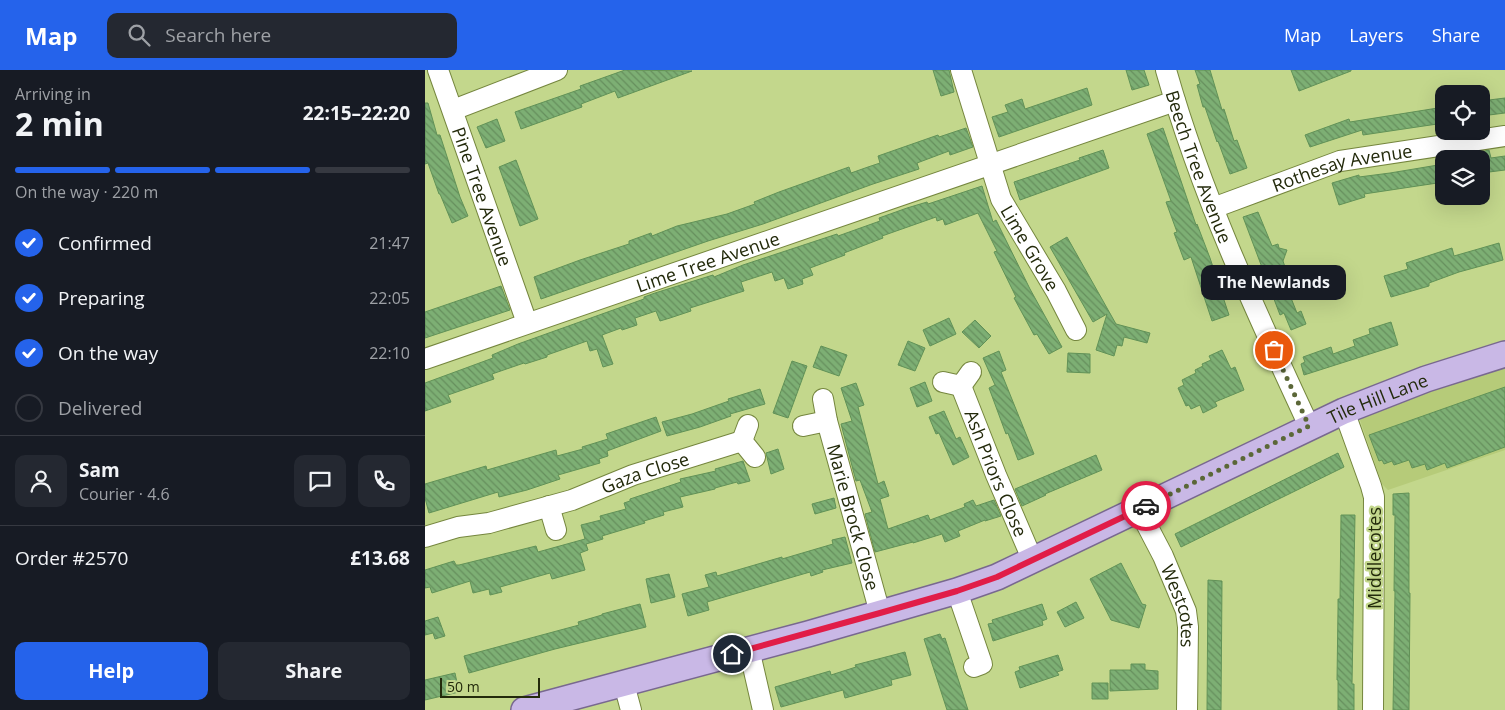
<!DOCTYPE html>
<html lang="en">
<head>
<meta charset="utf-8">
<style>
  :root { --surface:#171b24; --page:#242831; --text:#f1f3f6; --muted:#9ea1a6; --line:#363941; --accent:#2563eb }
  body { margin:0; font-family:"Open Sans",sans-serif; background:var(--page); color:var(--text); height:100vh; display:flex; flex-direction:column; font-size:19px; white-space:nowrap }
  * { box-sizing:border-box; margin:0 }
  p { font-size:16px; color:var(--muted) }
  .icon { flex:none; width:28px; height:28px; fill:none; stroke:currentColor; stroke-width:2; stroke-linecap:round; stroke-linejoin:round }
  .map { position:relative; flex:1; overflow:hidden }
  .sheet { display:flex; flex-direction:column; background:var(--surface); width:425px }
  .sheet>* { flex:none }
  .controls { position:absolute; left:1010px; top:15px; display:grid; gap:10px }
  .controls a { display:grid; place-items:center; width:55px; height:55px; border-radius:10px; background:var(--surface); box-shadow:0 5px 20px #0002; font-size:25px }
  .scale { position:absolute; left:15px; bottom:12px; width:100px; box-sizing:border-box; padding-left:5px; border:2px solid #232a0b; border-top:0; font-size:14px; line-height:18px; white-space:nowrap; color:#232a0b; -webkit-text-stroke:4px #c3d78c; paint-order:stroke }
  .pin { position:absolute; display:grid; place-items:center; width:42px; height:42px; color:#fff; margin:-21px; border:2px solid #fff; border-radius:50%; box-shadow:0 1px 5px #0007 }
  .courier { position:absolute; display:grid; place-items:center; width:50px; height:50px; margin:-25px; border:4px solid #e11d48; border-radius:50%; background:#fff; color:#222; box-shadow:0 1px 6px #0007 }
  .bubble { position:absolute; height:35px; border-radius:10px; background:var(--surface); box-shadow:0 5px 20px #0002; font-size:16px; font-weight:700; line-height:35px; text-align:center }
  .overview em { font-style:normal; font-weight:700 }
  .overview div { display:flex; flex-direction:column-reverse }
  .overview { display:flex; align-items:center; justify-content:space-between; height:85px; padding:0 15px }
  h1 { font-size:32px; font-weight:700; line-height:38px }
  .bar { display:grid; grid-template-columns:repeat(4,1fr); gap:8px 5px; align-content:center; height:60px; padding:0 15px }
  .bar i { height:6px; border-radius:4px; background:var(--line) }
  .bar .active { background:var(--accent) }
  .bar p { grid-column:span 4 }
  .line { display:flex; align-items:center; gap:12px; padding:0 15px; border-top:1px solid var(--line) }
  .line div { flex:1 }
  .round { display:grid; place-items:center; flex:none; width:52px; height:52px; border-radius:10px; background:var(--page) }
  ol { padding:0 15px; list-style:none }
  li { display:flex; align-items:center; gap:15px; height:55px }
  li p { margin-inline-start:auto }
  li .icon { padding:5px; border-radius:50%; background:var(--accent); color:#fff; stroke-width:4 }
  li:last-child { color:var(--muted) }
  li i { width:28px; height:28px; border:2px solid var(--line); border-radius:50% }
  .action { display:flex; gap:10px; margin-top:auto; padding:10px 15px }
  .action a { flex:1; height:58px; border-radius:10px; background:var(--accent); color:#fff; font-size:20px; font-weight:700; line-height:58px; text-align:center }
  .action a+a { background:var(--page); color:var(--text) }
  header { display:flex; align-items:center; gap:30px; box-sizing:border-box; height:70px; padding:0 25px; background:var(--accent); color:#fff }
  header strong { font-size:24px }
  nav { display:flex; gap:28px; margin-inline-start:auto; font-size:18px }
  .search { width:350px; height:45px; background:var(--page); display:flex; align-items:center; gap:12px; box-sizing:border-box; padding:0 18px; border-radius:10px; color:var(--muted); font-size:19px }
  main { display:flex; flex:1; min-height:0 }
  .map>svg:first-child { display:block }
  .built { fill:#b6cb79 }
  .building { fill:url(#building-back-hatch); stroke:#619257 }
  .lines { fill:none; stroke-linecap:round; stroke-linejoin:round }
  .minor-casing { stroke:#75863e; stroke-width:22 }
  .major-casing { stroke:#78688f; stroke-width:28 }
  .minor { stroke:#fff; stroke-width:20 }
  .major { stroke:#c9b8e6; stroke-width:25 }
  .done { stroke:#5b6738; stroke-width:5; stroke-dasharray:0 9 }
  .route { stroke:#e11d48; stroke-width:6 }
  .labels { text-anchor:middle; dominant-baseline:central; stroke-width:4.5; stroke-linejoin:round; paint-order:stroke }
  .street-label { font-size:18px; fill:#232a0b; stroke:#c3d78c }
</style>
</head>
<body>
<header>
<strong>Map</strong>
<div class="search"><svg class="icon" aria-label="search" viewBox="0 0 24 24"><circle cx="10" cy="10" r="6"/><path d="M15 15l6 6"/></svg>Search here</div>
<nav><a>Map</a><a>Layers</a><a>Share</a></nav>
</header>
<main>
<section class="sheet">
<div class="overview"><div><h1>2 min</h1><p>Arriving in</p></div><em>22:15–22:20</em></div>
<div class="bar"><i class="active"></i><i class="active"></i><i class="active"></i><i></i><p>On the way · 220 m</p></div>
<ol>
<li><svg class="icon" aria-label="check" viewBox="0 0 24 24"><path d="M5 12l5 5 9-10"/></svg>Confirmed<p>21:47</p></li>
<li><svg class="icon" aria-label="check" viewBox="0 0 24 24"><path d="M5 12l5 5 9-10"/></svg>Preparing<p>22:05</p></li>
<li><svg class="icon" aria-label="check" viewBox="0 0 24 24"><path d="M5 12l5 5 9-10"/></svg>On the way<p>22:10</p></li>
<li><i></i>Delivered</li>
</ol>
<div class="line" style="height:90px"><a class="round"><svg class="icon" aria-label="person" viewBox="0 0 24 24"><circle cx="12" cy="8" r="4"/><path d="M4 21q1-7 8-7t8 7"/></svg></a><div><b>Sam</b><p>Courier · 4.6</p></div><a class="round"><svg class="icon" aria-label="chat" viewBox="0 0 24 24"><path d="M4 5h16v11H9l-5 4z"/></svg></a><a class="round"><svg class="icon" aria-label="phone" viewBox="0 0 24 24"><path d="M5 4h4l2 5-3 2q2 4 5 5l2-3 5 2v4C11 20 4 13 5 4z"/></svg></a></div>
<div class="line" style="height:65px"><div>Order #2570</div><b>£13.68</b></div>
<div class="action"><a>Help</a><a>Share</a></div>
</section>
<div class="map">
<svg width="1080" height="640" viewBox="0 0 1080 640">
  <defs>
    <pattern id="building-back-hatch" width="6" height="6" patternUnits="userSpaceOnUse" patternTransform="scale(1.25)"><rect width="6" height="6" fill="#7daf74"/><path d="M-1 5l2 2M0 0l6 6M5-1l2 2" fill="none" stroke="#668f5d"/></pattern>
  </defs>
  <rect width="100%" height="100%" fill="#c3d78c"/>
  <path class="built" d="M1080,297v83l-117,40 -6,-6 -22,-64 10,-8 31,-12z"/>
  <path class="building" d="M200,0l67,1 -74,27 -3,-7 -34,13 1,3 -61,22 -6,-17 66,-23 -1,-3z
    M508,0h16l5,22 -13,4z
    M701,0h18l5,15 -17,5z
    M770,0h15l12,40 2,-1 10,32 3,-1 10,28 -17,6 -12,-33 -1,1 -12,-35h-2l-6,-22 3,-1z
    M866,0h60v1l-52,20z
    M662,18l5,17 -93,32 -7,-20 16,-5 -3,-7 17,-6 3,10z
    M1080,28v15l-24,3v-15z
    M0,33h3l9,32h3l20,62 8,19 -16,7 -12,-29h-1l-11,-31 -3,1z
    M1019,37v16l-81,12 -1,-5 -52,17 -5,-12 44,-16 1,3z
    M72,49l8,22 -19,7 -9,-21z
    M541,58l7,19 -23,8 -1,-4 -32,12 2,6 -46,15 -110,40 -55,17 -167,58 -7,-22 46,-17 49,-16v-3l22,-8 1,3 25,-10 50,-12 28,-10 -1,-2 25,-10 70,-25 2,6 17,-6 12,-4 -2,-7 60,-21 1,2z
    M738,58l33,97 1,-1 13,34 19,57 -17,6 -21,-64 -7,3 -10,-27 3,-1 -11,-30 5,-1 -24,-67z
    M678,80l6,18 -89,32 -6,-18 66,-22 -1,-2z
    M1064,80l2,8 14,-2v14l-24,3v-21z
    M91,90l22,59 -18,7 -21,-59z
    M1019,94v18l-80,12 1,3 -26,8 -7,-22 27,-8v2l31,-4z
    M557,116l11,36 3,-2 34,69 32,58 -13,7 -12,-20 -3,1 -20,-37 2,-1 -22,-45 3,-1 -19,-38 -33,12 -2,-6 -6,2 -1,-4 -54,19 1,2 -39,15 1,2 -35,13 3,7 -11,4 1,5 -15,5 -4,-11 -9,3 -3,-9 -31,10 3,9 -54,17 1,3 -21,7 -10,3 -4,-10 -21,7 2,7 -15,5 -1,-2 -19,7 11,29 -10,3 -6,-18 -7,2 -3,-10 -40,14v2l-22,7 -1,-1 -32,11 2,5 -46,16 3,7 -26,9v-28l68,-25 -1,-3 26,-11 126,-45v-2l11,-4 58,-18 1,2 29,-12 94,-31 1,2 42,-15 -1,-3 28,-10 20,-6 1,2z
    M833,142l14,34 6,-2 1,4 8,2 -4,11 2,6 -2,1 9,24 -3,1 8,20 4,-2 5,13 -15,6 -7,-17 -4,2 -37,-98z
    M642,167l49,87 34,9 -3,10 -23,-6 -2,9 -5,-1 -3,11 -18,-6 11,-36 -14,8 -43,-75z
    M1074,173l4,17 -44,12 -30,11v3l-38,11 -7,-21 24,-7 -2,-6 46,-15 2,8z
    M76,216l9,24 -85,28v-26z
    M524,248l7,16 -26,12 -7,-16z
    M550,250l16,16 -12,12 -17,-16z
    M966,252l7,23 -94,30 -3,-11 4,-2 -2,-5 28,-10 2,7 22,-8 -2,-6 17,-6 -1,-5z
    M483,271l17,7 -10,23 -17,-6z
    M396,276l26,9 -8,21 -26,-9z
    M797,280l9,19 4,-2 9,23 -29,12 2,4 -14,7 -3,-8 -9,4 -2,-4 -3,1 -8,-18 6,-3 -2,-5 14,-7 -1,-3 8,-4 -1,-2 9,-4 -2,-4z
    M574,281l7,19 -5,2 33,82 -16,6 -10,-27 -2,1 -17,-46 6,-3 -12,-27z
    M643,283l22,1v19l-23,-1z
    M367,291l15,5 -19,52 -15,-5z
    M500,312l7,19 -15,6 -7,-19z
    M431,313l8,22 -6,2 20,77 6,-3 5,15 -9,3 8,30 40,-14 2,5 35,-13 -1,-3 9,-4 3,6 18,-6 7,16 -16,5v-1l-27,11 2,5 -15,6 -3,-8 -29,9v-1l-38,10 -10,-38 7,-2 -12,-32 -4,1 -15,-57 11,-3 -11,-33z
    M1080,317v60l-58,21 -2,-5 -18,7 -2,-6 -13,4 -3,-8 -15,5 -2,-4 -8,3 -2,-4 -3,1 -10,-26z
    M335,319l5,15 -35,10 1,2 -31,11 -33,9 -5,-14 30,-8 37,-13 -1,-2z
    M519,341l12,28 4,-2 9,20 -16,8 -14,-32 -3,1 -7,-17z
    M231,347l5,14 -54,20 1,5 -9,3 1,4 -42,12 2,4 -33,11 -28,7 -1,-5 -69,21 -4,-15v-14l61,-18 1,4 69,-20 1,6 26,-7 -1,-2 26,-8 -2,-5z
    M353,379l6,20 -13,5 -5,-21z
    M913,383l6,14 -163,80 -6,-13z
    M671,385l6,15 -57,24 1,1 -24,11 -7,-17z
    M318,391l7,20 -12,3 -1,-2 -22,6v1l-35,8 3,10 -20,5 1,3 -20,6 1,2 -43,13 1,3 -17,5 2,6 -8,3 5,17 -33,9 -2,-6 -50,14 2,5 -12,3 -1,-6 -16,4 -3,-12 -38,12 -2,-6 -5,1v-18l29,-9 2,4h3l77,-19 2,6 47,-13 -4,-14 20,-5 -1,-4 26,-7 -2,-6 6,-2v-2l51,-17 -1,-3 36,-8 -1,-2z
    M984,423v100h1l-1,117h-16l2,-119h-1l1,-76h-2v-21z
    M409,428l2,10 -21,6 -3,-10z
    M916,445h14l-3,169h2v26h-16v-30h-1l1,-71v-10h2z
    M420,467l7,26 -30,7 1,2 -12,4 -1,-4 -103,30 2,8 -21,6 -6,-22 27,-7 -4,-12 11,-3 1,4 65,-19v2l51,-15 -1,-4z
    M696,493l21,41 4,1 -7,23 -28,-8 -21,-41z
    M244,504l6,23 -24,6 -5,-24z
    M783,510l14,1 -1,129h-14z
    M651,532l8,16 -19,9 -8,-15z
    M215,534l6,23 -91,22 -86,24 -5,-17 115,-31 -1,-3 24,-7v-1z
    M617,534l5,15 -5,2 1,4 -50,16 -5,-17 5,-1 -1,-3z
    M13,547l7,19 -10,3 -2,-6 -8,2v-14z
    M515,564l2,5 3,-1 23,72h-21l-23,-71z
    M480,582l6,23 -20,5 1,5 -47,13 -2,-8 -62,17 -6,-20 55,-16 1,4 25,-8 -1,-2z
    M633,585l5,15 -6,2 2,3 -39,13 -5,-16 5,-2 -1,-3z
    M706,594h14v6l13,1v18l-48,2v-21h21z
    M30,603l4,19 -34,8v-20z
    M667,613h16v16h-16z"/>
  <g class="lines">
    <defs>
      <g id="minor">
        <path id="s1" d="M13,0l89,253"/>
        <path id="s2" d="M536,0l40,129 55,92 20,39"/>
        <path id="s3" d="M741,0c35,124 89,240 143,356"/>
        <path d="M28,40l104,-40"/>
        <path id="s4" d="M788,138l127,-47 165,-25"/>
        <path id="s5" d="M0,289l750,-258"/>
        <path d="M518,312l18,4 10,-14"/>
        <path id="s6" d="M536,316l35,89 37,86"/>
        <path id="s7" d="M398,329l4,22 53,192"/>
        <path d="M919,341l27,75 3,11 -1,213"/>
        <path d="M323,355l-6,16 13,16"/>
        <path d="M378,356l24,-5"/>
        <path d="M124,436l7,24"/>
        <path id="s8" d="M714,440l24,46 23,55 2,16 -1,83"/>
        <path id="s9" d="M0,467l33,-10 31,-4 83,-23 61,-25 109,-34"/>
        <path d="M532,521l25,73 -8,3"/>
        <path d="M324,579l14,61"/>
        <path d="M199,614l7,26"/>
      </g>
      <g id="major">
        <path id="s10" d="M99,640l284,-76 149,-43 40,-14 347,-166 82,-32 79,-25"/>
      </g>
    </defs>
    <use href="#minor" class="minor-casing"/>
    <use href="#major" class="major-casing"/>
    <use href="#minor" class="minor"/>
    <use href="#major" class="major"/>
  </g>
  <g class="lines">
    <path class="done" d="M721,436l163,-80 -35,-76"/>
    <path class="route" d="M307,584l148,-41 77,-22 40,-14 149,-71"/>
  </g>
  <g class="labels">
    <g class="street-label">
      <text stroke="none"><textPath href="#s3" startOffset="102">Beech Tree Avenue</textPath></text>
      <text stroke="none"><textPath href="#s4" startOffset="136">Rothesay Avenue</textPath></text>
      <text stroke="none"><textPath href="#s1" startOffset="134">Pine Tree Avenue</textPath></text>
      <text stroke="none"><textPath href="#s2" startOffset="192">Lime Grove</textPath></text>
      <text stroke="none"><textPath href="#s5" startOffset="299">Lime Tree Avenue</textPath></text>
      <text stroke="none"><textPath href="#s10" startOffset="912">Tile Hill Lane</textPath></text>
      <text stroke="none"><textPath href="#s9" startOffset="230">Gaza Close</textPath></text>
      <text stroke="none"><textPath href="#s6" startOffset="94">Ash Priors Close</textPath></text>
      <text stroke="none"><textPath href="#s7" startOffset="122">Marie Brock Close</textPath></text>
      <text transform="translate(949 488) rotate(-90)">Middlecotes</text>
      <text stroke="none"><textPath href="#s8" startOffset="105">Westcotes</textPath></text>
    </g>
  </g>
</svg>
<div class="controls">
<a><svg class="icon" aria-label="locate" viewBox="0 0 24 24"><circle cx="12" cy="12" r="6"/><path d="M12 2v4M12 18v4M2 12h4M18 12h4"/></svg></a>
<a><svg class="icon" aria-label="layers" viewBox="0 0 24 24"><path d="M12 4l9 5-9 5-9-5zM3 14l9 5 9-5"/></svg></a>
</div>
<div class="scale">50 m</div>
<div class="pin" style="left:849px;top:280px;background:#ea580c"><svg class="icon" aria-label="bag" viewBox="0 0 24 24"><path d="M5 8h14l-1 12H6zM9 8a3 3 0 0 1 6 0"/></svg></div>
<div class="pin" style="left:307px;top:584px;background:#1f2937"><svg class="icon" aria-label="home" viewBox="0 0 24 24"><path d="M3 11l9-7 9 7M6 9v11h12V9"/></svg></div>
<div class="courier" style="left:721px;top:436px"><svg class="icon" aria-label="car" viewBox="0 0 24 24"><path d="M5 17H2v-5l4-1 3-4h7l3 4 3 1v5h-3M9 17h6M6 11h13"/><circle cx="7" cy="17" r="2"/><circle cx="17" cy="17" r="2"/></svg></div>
<div class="bubble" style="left:776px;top:195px;width:145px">The Newlands</div>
</div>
</main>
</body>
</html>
